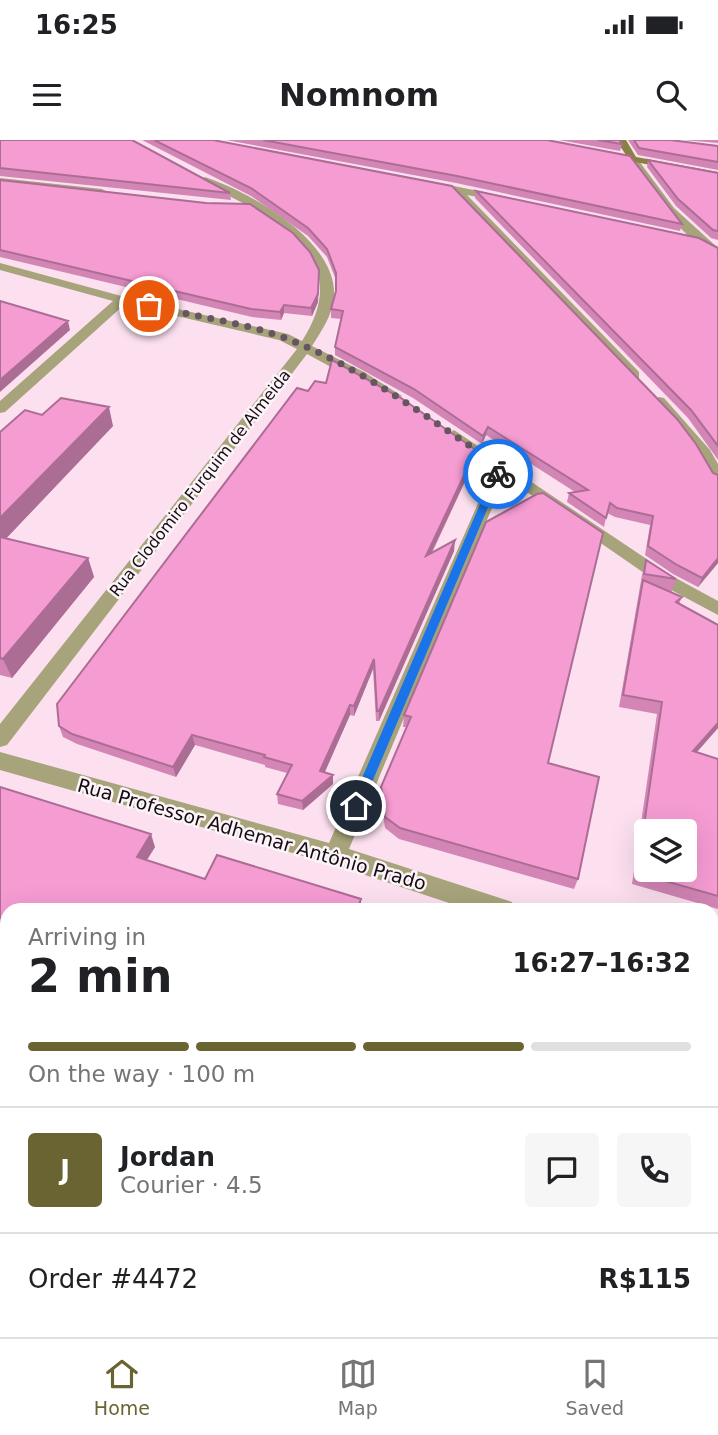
<!DOCTYPE html>
<html lang="en">
<head>
<meta charset="utf-8">
<style>
  :root { --surface:#fff; --page:#f6f6f6; --text:#202124; --muted:#757577; --line:#e0e0e0; --accent:#696431 }
  body { margin:0; font-family:"DejaVu Sans",sans-serif; background:var(--page); color:var(--text); height:100vh; display:flex; flex-direction:column; font-size:26px; white-space:nowrap }
  * { box-sizing:border-box; margin:0 }
  p { font-size:23px; color:var(--muted) }
  .icon { flex:none; width:38px; height:38px; fill:none; stroke:currentColor; stroke-width:2; stroke-linecap:round; stroke-linejoin:round }
  .map { position:relative; flex:1; overflow:hidden }
  .sheet { position:absolute; left:0px; top:763px; width:719px; height:434px; display:flex; flex-direction:column; background:var(--surface); border-radius:21px 21px 0 0; box-shadow:0 7px 28px #0002 }
  .sheet>* { flex:none }
  .controls { position:absolute; left:634px; top:679px; display:grid; gap:14px }
  .controls a { display:grid; place-items:center; width:63px; height:63px; border-radius:7px; background:var(--surface); box-shadow:0 7px 28px #0002; font-size:35px }
  .pin { position:absolute; display:grid; place-items:center; width:60px; height:60px; color:#fff; margin:-30px; border:4px solid #fff; border-radius:50%; box-shadow:0 2px 7px #0007 }
  .courier { position:absolute; display:grid; place-items:center; width:70px; height:70px; margin:-35px; border:5px solid #1a73e8; border-radius:50%; background:#fff; color:#222; box-shadow:0 2px 9px #0007 }
  .overview em { font-style:normal; font-weight:600 }
  .overview div { display:flex; flex-direction:column-reverse }
  .overview { display:flex; align-items:center; justify-content:space-between; height:119px; padding:0 28px }
  h1 { font-size:46px; font-weight:600; line-height:52px }
  .bar { display:grid; grid-template-columns:repeat(4,1fr); gap:10px 7px; align-content:center; height:84px; padding:0 28px }
  .bar i { height:9px; border-radius:5px; background:var(--line) }
  .bar .selected { background:var(--accent) }
  .bar p { grid-column:span 4 }
  .line { display:flex; align-items:center; gap:18px; padding:0 28px; border-top:2px solid var(--line) }
  .line div { flex:1 }
  .round { display:grid; place-items:center; flex:none; width:74px; height:74px; border-radius:7px; background:var(--page) }
  .status { display:flex; justify-content:space-between; align-items:center; height:49px; padding:0 35px; background:var(--surface); direction:ltr }
  .status svg { height:19px; fill:currentColor }
  header { display:flex; justify-content:space-between; align-items:center; height:91px; padding:0 28px; background:var(--surface); font-size:32px; font-weight:600 }
  .dock { display:flex; justify-content:space-around; align-items:center; height:98px; border-top:2px solid var(--line); background:var(--surface); font-size:19px; color:var(--muted) }
  .dock a { display:grid; justify-items:center; gap:4px }
  .dock .selected { color:var(--accent) }
  .map>svg:first-child { display:block }
  .lines { fill:none; stroke-linecap:round; stroke-linejoin:round }
  .minor { fill:#a7a37b; fill-rule:evenodd }
  .tertiary { fill:#a7a37b; fill-rule:evenodd }
  .secondary { fill:#878142; fill-rule:evenodd }
  .wall { fill:#d386b5 }
  .shaded-wall { fill:#ac6d94 }
  .building { fill:#f59cd3; stroke:#ac6d94; stroke-width:2; fill-rule:evenodd }
  .route { fill:#1a73e8 }
  .done { stroke:#665660; stroke-width:7; stroke-dasharray:0 12.6 }
  .labels { text-anchor:middle; dominant-baseline:central; stroke-width:5; stroke-linejoin:round; paint-order:stroke }
  .far-street-label { font-size:16px; fill:#160b12; stroke:#fbf4f8 }
  .street-label { font-size:19px; fill:#160b12; stroke:#fbf4f8 }
</style>
</head>
<body>
<div class="status"><b>16:25</b><svg viewBox="0 0 49 12"><path d="M0 12V9h3v3zM5 12V6h3v6zM10 12V3h3v9zM15 12V0h3v12zM26 1h20v11H26zM47 4h2v5h-2z"/></svg></div>
<header><svg class="icon" aria-label="menu" viewBox="0 0 24 24"><path d="M4 6h16M4 12h16M4 18h16"/></svg>Nomnom<svg class="icon" aria-label="search" viewBox="0 0 24 24"><circle cx="10" cy="10" r="6"/><path d="M15 15l6 6"/></svg></header>
<div class="map">
<svg width="718" height="1197" viewBox="0 0 718 1197">
  <rect width="100%" height="100%" fill="#fce0f0"/>
  <g class="lines">
    <path class="minor" d="M205,37c45,15 133,64 129,120 -1,17 -13,35 -22,49l52,26 38,24 -7,4 -5,-1 -83,-45 -300,391 -7,2v-23l297,-375 -18,-9 -154,-36 -120,108 -5,1v-12l113,-100 -113,-31v-7l125,34 163,37 14,7c57,-88 -33,-125 -101,-159l-1,-2z
      M0,38l102,11 5,3 -5,3 -102,-11z
      M429,41l79,16v4l-4,1 -37,-7 172,177v6h-10l-176,-186 -28,-6v-4z
      M659,257l5,1 46,52 8,14v19l-6,-2 -17,-29 -43,-51z
      M454,290l218,146 46,25v14l-58,-31 -155,-107 -156,372 154,50 9,3 3,8h-45l-135,-45 -335,-95v-18l329,91 164,-374 -44,-31 -3,-3z
      M712,827l6,2v24l-6,-2z
      M0,1122l7,3v32l-7,-3z
      M97,1190h45l2,7h-44z"/>
    <path class="tertiary" d="M610,12l26,5 38,51 44,40v8c-31,-11 -71,-67 -88,-95l-23,-4v-4z"/>
    <path class="secondary" d="M616,0h10l10,17 82,15v6l-88,-17z"/>
  </g>
  <path class="wall" d="M0,0l230,53 1,7 -231,-24z
    M142,0h71l500,333 5,2v88l-20,24 -25,-13 -28,-19 5,-30 -35,-8 -8,-4 -3,14 -37,-25 2,-9 6,-1 -89,-57 -4,9 -69,-46 -78,-43v-8l6,-28 -10,-1v-9l5,-18v-11l-9,-23 -19,-21 -57,-40z
    M226,0h321l135,84 -2,7 -224,-48z
    M559,0h60l3,4 -2,7z
    M628,0h42l48,6v24l-80,-15z
    M683,0h35v3z
    M648,20l70,13v67l-7,-2 -35,-32 -29,-39z
    M0,40l319,98 -1,24 -6,14 -28,-3 -3,7 -29,-3 -252,-60z
    M476,51l242,57v212l-30,-42 -213,-220z
    M42,275l71,11 -107,112 82,20 6,19 -82,101 -12,-3v-243z
    M475,320l-43,93 22,-2 -75,170h-3l-3,-52 -19,47 -4,-1 -26,57 9,3v9l-30,26 -25,-6 -1,-10 10,-21 -22,-6v-2l-70,-20 -19,32 -99,-33 -14,-7 -4,-11z
    M486,382l92,357 -4,10 -175,-50 -14,-11 -4,-30v-11l26,-60h-4l1,-12z
    M646,420l30,19 -5,14 11,4 -3,7 39,21v103l-21,24 21,7v150l-86,-25 25,-170 -38,-7 23,-132z
    M0,647l155,60 -8,13 58,19 156,20 -354,11v230l-7,-3z
    M712,865l6,1v225l-6,-3z
    M467,1190h134l-1,7h-115z"/>
  <path class="shaded-wall" d="M319,130l-1,32 -6,14 -1,-8z
    M284,165v8l-3,7 -1,-8z
    M68,181l2,9 -70,62v-12z
    M109,267l4,19 -113,119v-27z
    M488,287l-2,8 -4,9 1,-8z
    M476,310l-1,10 -50,106 1,-10z
    M455,400l-1,11 -75,170v-10z
    M88,418l6,19 -82,101 -9,-19z
    M718,418v5l-20,24 4,-9z
    M374,519l-1,10 -19,47v-10z
    M350,565v10l-29,66 -1,-10z
    M718,583v5l-31,35 6,-12z
    M192,595l3,10 -19,32 -3,-10z
    M333,635v9l-30,26 -1,-9z
    M151,694l4,13 -14,22 -4,-12z
    M361,759v11h-4z"/>
  <path class="building" d="M0,0h132l98,53 -230,-25z
    M154,0h59l239,46 225,233 19,25 17,29 5,2v83l-16,20 -25,-13 -29,-19 5,-30 -36,-8 -7,-5 -4,15 -37,-25 19,-3 -100,-63 -5,9 -69,-47 -79,-42 8,-36 -12,-2 5,-18v-18l-9,-24 -19,-21 -57,-40z
    M263,0h284l83,16 52,68 -225,-48z
    M598,0h21l3,4z
    M634,0h36l48,6v16l-79,-14z
    M648,20l70,13v58l-5,-1 -35,-31z
    M0,40l206,23 44,1 43,29 17,19 9,18 -1,24 -7,14 -27,-3 -4,7 -29,-3 -251,-59z
    M476,51l223,47 19,10v198l-27,-36z
    M0,161l68,20 -68,59z
    M332,220l69,38 75,52 -50,106 29,-16 -76,171h-2l-3,-52 -20,47 -4,-1 -30,66 13,4 -31,26 -25,-7 15,-29 -28,-8 1,-2 -73,-20 -19,32 -101,-33 -13,-8 -2,-22 240,-316 11,3 7,-10 11,2z
    M61,258l48,9 -109,111v-86l25,-22 17,5z
    M543,353l60,40 -55,230 51,14 -21,102 -178,-51 -15,-11 -4,-30 30,-70 -7,-2 82,-193 51,-28z
    M0,397l88,21 -85,101 -3,-1z
    M646,420l30,19 -32,-5z
    M643,440l39,17 -6,5 42,23v98l-25,28 25,8v137l-81,-23 25,-171 -39,-7zM646,691h38v39h-38z
    M0,647l151,47 -14,23 68,22 12,-24 144,44 -4,11h-350v226l-7,-3z
    M712,865l6,1v214l-6,-4z
    M478,1190h123l-1,7h-104z"/>
  <path class="route" d="M498,332l4,2 -140,332 -2,4h-8l-2,-4 143,-332z"/>
  <g class="lines">
    <path class="done" d="M149,166c44,10 93,16 136,32 78,30 147,83 216,129l-3,7"/>
  </g>
  <g class="labels">
    <g class="far-street-label">
      <text transform="translate(200 343) rotate(-52)">Rua Clodomiro Furquim de Almeida</text>
    </g>
    <g class="street-label">
      <text transform="translate(252 694) rotate(16)">Rua Professor Adhemar Antônio Prado</text>
    </g>
  </g>
</svg>
<div class="controls">
<a><svg class="icon" aria-label="layers" viewBox="0 0 24 24"><path d="M12 4l9 5-9 5-9-5zM3 14l9 5 9-5"/></svg></a>
</div>
<div class="pin" style="left:149px;top:166px;background:#ea580c"><svg class="icon" aria-label="bag" viewBox="0 0 24 24"><path d="M5 8h14l-1 12H6zM9 8a3 3 0 0 1 6 0"/></svg></div>
<div class="pin" style="left:356px;top:666px;background:#1f2937"><svg class="icon" aria-label="home" viewBox="0 0 24 24"><path d="M3 11l9-7 9 7M6 9v11h12V9"/></svg></div>
<div class="courier" style="left:498px;top:334px"><svg class="icon" aria-label="bike" viewBox="0 0 24 24"><circle cx="6" cy="16" r="4"/><circle cx="18" cy="16" r="4"/><path d="M6 16l4-8h5l3 8M10 8l3 8H6M13 5h3"/></svg></div>
<section class="sheet">
<div class="overview"><div><h1>2 min</h1><p>Arriving in</p></div><em>16:27–16:32</em></div>
<div class="bar"><i class="selected"></i><i class="selected"></i><i class="selected"></i><i></i><p>On the way · 100 m</p></div>
<div class="line" style="height:126px"><b class="round" style="background:var(--accent);color:#fff">J</b><div><b>Jordan</b><p>Courier · 4.5</p></div><a class="round"><svg class="icon" aria-label="chat" viewBox="0 0 24 24"><path d="M4 5h16v11H9l-5 4z"/></svg></a><a class="round"><svg class="icon" aria-label="phone" viewBox="0 0 24 24"><path d="M5 4h4l2 5-3 2q2 4 5 5l2-3 5 2v4C11 20 4 13 5 4z"/></svg></a></div>
<div class="line" style="height:91px"><div>Order #4472</div><b>R$115</b></div>
</section>
</div>
<nav class="dock">
<a class="selected"><svg class="icon" aria-label="home" viewBox="0 0 24 24"><path d="M3 11l9-7 9 7M6 9v11h12V9"/></svg>Home</a>
<a><svg class="icon" aria-label="map" viewBox="0 0 24 24"><path d="M3 6l6-2 6 2 6-2v14l-6 2-6-2-6 2zM9 4v14M15 6v14"/></svg>Map</a>
<a><svg class="icon" aria-label="saved" viewBox="0 0 24 24"><path d="M7 4h10v16l-5-4-5 4z"/></svg>Saved</a>
</nav>
</body>
</html>
